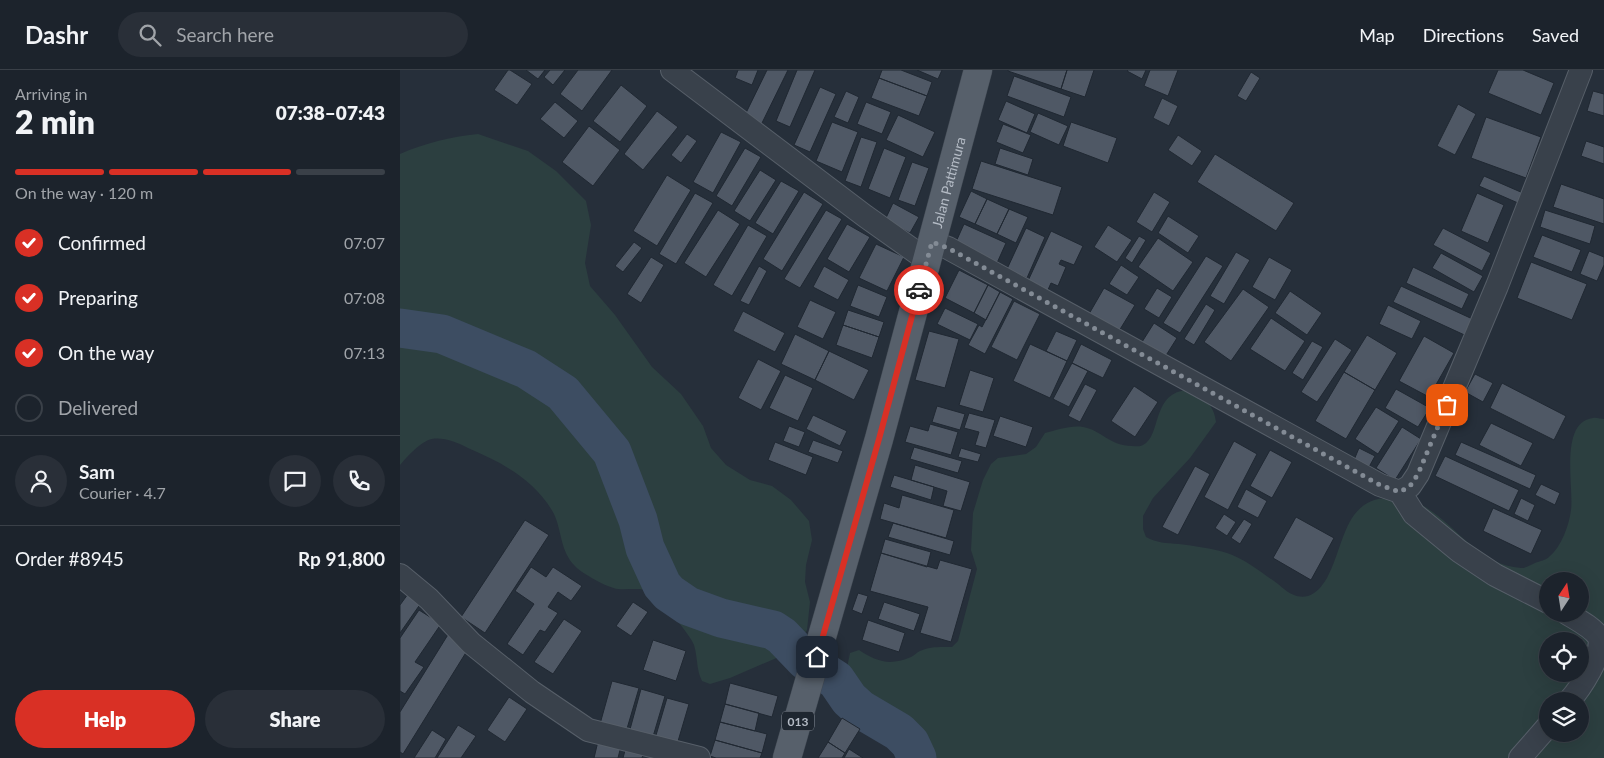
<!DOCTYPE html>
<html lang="en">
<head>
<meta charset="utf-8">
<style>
  :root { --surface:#1c232c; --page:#292f38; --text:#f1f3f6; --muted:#a0a4a9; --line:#3a4048; --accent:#d93025 }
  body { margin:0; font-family:Lato,sans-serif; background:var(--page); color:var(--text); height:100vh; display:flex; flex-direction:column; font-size:19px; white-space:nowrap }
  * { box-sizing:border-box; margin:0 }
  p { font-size:16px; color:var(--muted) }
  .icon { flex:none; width:28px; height:28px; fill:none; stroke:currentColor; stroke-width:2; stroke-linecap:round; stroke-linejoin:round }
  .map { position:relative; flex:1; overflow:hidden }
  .side { display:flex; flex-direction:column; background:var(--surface); width:400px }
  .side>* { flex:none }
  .needle { width:32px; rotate:12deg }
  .controls { position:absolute; left:1139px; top:502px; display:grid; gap:10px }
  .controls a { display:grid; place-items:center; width:50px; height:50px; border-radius:50%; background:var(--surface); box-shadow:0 5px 20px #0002,0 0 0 1px var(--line); font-size:25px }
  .pin { position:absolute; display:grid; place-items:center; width:42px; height:42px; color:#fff; margin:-21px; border-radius:10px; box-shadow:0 2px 8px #0006 }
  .courier { position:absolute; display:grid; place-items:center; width:50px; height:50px; margin:-25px; border:4px solid #d93025; border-radius:50%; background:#fff; color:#222; box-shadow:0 1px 6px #0007 }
  .overview em { font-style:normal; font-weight:800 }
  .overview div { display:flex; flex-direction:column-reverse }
  .overview { display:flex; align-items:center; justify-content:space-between; height:85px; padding:0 15px }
  h1 { font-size:32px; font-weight:800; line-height:38px }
  .bar { display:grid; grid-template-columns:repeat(4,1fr); gap:8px 5px; align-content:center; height:60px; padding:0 15px }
  .bar i { height:6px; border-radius:4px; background:var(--line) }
  .bar .current { background:var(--accent) }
  .bar p { grid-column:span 4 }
  .line { display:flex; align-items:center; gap:12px; padding:0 15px; border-top:1px solid var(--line) }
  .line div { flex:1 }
  .round { display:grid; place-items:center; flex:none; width:52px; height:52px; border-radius:26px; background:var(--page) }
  ol { padding:0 15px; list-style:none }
  li { display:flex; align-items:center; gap:15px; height:55px }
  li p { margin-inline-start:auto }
  li .icon { padding:5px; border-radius:50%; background:var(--accent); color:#fff; stroke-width:4 }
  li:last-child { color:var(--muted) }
  li i { width:28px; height:28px; border:2px solid var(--line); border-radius:50% }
  .cta { display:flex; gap:10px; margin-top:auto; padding:10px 15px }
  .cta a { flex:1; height:58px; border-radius:30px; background:var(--accent); color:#fff; font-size:20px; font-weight:800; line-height:58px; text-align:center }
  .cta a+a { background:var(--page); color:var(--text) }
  header { display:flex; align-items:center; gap:30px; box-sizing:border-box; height:70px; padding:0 25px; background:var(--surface); border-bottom:1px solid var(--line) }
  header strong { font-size:24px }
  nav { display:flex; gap:28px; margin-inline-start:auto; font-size:18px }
  .search { width:350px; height:45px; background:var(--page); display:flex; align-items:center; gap:12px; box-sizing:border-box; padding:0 18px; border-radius:28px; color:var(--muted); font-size:19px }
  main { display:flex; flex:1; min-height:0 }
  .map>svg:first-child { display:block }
  .green { fill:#2c3f40; fill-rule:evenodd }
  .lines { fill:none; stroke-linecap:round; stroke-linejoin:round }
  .river { stroke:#3d4d62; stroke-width:39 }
  .building { fill:#4f5865; stroke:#202832 }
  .minor-casing { stroke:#575f69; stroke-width:24 }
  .primary-casing { stroke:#424a54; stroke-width:29 }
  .minor { stroke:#39414b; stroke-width:22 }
  .primary { stroke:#57606b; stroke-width:28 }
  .done { stroke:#838b95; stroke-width:5; stroke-dasharray:0 9 }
  .route { stroke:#d93025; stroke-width:6 }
  .labels { text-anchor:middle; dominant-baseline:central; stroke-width:4; stroke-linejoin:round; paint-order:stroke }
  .shield { fill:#1e2630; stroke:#888f99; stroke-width:1 }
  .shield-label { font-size:12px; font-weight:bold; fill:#b5bcc6 }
  .street-label { font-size:14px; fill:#b5bcc6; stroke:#1e2630 }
</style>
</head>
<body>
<header>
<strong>Dashr</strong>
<div class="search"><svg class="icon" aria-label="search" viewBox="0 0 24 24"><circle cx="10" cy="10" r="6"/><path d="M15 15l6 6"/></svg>Search here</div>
<nav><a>Map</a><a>Directions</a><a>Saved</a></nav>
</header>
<main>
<section class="side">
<div class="overview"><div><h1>2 min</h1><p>Arriving in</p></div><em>07:38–07:43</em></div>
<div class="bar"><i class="current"></i><i class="current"></i><i class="current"></i><i></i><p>On the way · 120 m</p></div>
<ol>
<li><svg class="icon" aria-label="check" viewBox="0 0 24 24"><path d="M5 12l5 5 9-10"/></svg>Confirmed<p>07:07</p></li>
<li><svg class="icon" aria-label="check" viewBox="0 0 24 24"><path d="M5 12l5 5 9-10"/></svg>Preparing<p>07:08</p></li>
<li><svg class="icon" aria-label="check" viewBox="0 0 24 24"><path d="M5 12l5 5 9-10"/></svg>On the way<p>07:13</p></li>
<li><i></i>Delivered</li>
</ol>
<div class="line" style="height:90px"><a class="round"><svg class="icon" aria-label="person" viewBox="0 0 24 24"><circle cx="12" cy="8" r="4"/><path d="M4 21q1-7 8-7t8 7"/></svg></a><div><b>Sam</b><p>Courier · 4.7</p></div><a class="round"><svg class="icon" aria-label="chat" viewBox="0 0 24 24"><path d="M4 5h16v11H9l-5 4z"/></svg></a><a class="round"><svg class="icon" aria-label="phone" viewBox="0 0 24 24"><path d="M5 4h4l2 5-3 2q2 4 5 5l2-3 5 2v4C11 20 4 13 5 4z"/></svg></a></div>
<div class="line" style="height:65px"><div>Order #8945</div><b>Rp 91,800</b></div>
<div class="cta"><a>Help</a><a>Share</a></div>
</section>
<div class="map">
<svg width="1204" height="688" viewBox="0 0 1204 688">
  <rect width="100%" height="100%" fill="#262f3a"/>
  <path class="green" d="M78,64l50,17 28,20 30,30 5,24 -6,38 5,23 25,29 37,52 29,27 22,32 8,22 15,17 24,15 22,6 19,14 18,21 3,19 -6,25 -1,17 5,20 -3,28 -12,20 -65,28 -20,6 -8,-3c-6,-12 -4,-23 -8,-36 -2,-8 -36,-49 -43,-53 -10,-5 -22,-2 -33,-3 -10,-1 -37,-16 -43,-23 -15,-15 -13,-35 -21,-52 -18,-34 -53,-52 -86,-66 -10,-5 -24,-11 -36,-9 -11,2 -25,18 -32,26v-311c25,-11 50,-17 78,-20z
    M789,320c15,7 25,15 27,32l-26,36 -37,40 -10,18v13l3,8c11,6 20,6 33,7 15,2 32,4 48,9 18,6 35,20 51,31 5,4 10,9 16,11 4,2 10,2 14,1 9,-3 14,-10 19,-18 18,-33 17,-82 65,-80 7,0 16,0 22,3 39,17 61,64 107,67 5,0 10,-3 14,-5 5,-2 11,-3 14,-6 13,-11 20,-32 22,-47 3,-23 -12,-88 22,-92 3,-1 8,1 11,1v339h-687c-2,-5 -4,-11 -6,-15 -16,-25 -50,-25 -68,-55l7,-35 9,-3c18,12 31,16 52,7 3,-1 6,-5 9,-6 10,-5 22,-4 32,-4l6,-6 19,-72 -6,-19 2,-37 10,-33 8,-16 7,-6 28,-4 10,-7 9,-14c12,-3 26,-8 38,-6 18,3 27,19 49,19 4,0 8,1 11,-1 19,-9 8,-54 46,-55zM1148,511h32v33h-32zM1148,571h32v33h-32zM1148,631h32v33h-32z"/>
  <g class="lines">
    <path class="river" d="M0,258l42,6 84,35 37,24 49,59 26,68 7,28 17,37 7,8 19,13 33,12 52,12 9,6 23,24 31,20 13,19 11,10 39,23 11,11 7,15"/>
  </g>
  <path class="building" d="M108,0h2l22,14 -15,21 -23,-15z
    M126,0h19l-7,9z
    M150,0h15l-12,15 -9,-8z
    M178,0h34l-30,41 -22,-17z
    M338,0h20l-6,15 -17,-7z
    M367,0h21l-27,55 -17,-8z
    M397,0h18l-25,57 -14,-6z
    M482,0h19l31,12 -5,14 -48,-18z
    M517,0h25l-4,9z
    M608,0h59l-6,19 -53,-18z
    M667,0h27l-9,27 -24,-8z
    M728,0h18l-4,9 -15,-8z
    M750,0h28l-10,26 -24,-10z
    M1098,0h25l31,13 -13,32 -53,-22z
    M851,2l9,6 -14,23 -9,-5z
    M614,6l57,21 -7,20 -57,-21z
    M479,8l48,18 -8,20 -48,-18z
    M221,15l26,21 -27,36 -27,-21z
    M420,17l16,7 -26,58 -16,-7z
    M446,21l13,6 -11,26 -14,-6z
    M1193,21l11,3v22l-17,-5z
    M762,28l16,8 -9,20 -16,-8z
    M606,31l29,13 -8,19 -29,-13z
    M155,32l23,19 -14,17 -24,-19z
    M466,32l25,10 -9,22 -25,-10z
    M1058,34l18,10 -21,41 -18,-9z
    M257,41l21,16 -35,43 -19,-16z
    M638,43l30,13 -9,19 -29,-13z
    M498,45l37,17 -12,25 -37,-17z
    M1086,47l55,20 -15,41 -55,-20z
    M432,52l26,10 -16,40 -26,-11z
    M671,52l46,16 -9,25 -45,-17z
    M603,54l28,11 -8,18 -27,-11z
    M189,56l31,24 -27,36 -31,-24z
    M321,62l20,10 -28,51 -20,-11z
    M287,64l10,7 -16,22 -10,-8z
    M778,65l24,16 -10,15 -24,-16z
    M461,67l16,5 -16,45 -16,-6z
    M1186,71l18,6v17l-23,-8z
    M345,78l16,9 -29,49 -16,-10z
    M484,78l22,9 -16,41 -22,-9z
    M600,78l33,11 -5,16 -33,-11z
    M815,84l79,49 -18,28 -79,-49z
    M581,91l81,26 -9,28 -81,-26z
    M512,92l17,6 -14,38 -17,-6z
    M360,100l16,10 -26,41 -16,-10z
    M267,105l24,15 -34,56 -24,-15z
    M1084,106l39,17 -5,10 -39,-17z
    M381,111l18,10 -26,43 -18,-11z
    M1161,114l43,15v25l-51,-17z
    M571,121l16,8 -12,25 -16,-7z
    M404,122l19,12 -41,67 -19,-12z
    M754,122l16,10 -18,30 -16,-10z
    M295,123l18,10 -37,61 -17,-10z
    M1077,123l27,12 -16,38 -27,-12z
    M587,129l22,10 -12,25 -22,-10z
    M493,133l26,14 -9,16 -25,-13z
    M609,139l19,8 -12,26 -19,-9z
    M318,140l22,14 -34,53 -22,-14z
    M426,140l16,9 -42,69 -16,-9z
    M1145,140l50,16 -5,18 -50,-17z
    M768,146l31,20 -11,17 -30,-20z
    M447,154l23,13 -21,35 -22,-13z
    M564,154l42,19 -9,20 -42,-19z
    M348,155l19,11 -35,60 -19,-11z
    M708,155l24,15 -15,22 -23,-15z
    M626,158l19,9 -18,41 -20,-9z
    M1043,158l48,25 -9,18 -49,-26z
    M651,161l32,15 -9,19 -13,-5 -2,4 7,3 -8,19 -7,-3 -4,9 -20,-9z
    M1142,165l39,15 -9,22 -39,-15z
    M739,166l7,4 -14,23 -7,-5z
    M758,168l35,24 -20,29 -35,-24z
    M234,172l8,6 -19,24 -8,-6z
    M476,174l28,13 -17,34 -28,-13z
    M1189,181l15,6v8l-7,16 -17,-7z
    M836,182l14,8 -26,44 -14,-8z
    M1041,183l42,23 -9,16 -42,-24z
    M806,186l17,10 -43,67 -17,-10z
    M251,187l13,8 -23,38 -14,-9z
    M869,187l23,13 -17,30 -23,-13z
    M1131,192l56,22 -15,36 -55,-22z
    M721,195l18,12 -12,18 -18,-11z
    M359,196l8,5 -18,34 -9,-4z
    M424,196l25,14 -11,20 -25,-13z
    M1013,197l56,27 -7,15 -56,-26z
    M559,200l29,15 -14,28 -29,-15z
    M458,215l29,12 -8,20 -29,-11z
    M588,215l12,7 -14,28 -12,-7z
    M1001,216l78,36 -8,16 -78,-36z
    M704,218l31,17 -16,26 -30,-17z
    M757,218l15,9 -13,21 -15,-9z
    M843,219l26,18 -38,54 -27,-19z
    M890,221l32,22 -15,22 -32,-22z
    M600,222l13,7 -28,55 -17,-9 11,-20 3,2z
    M410,230l26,12 -13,27 -26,-12z
    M614,231l26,13 -23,46 -26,-13z
    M806,234l9,6 -21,35 -10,-6z
    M988,235l33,16 -9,18 -33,-15z
    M545,238l33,16 -8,16 -33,-16z
    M448,240l36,12 -5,15 -36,-12z
    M343,241l42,22 -10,19 -42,-21z
    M871,248l34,23 -20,30 -35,-22z
    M754,253l23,15 -12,19 -23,-15z
    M443,255l36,12 -7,21 -36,-13z
    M529,261l30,8 -14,49 -30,-8z
    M656,261l21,9 -10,21 -21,-10z
    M395,264l34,17 -14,29 -34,-16z
    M967,265l30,18 -22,37 -31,-18z
    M1024,266l30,17 -25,44 -30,-16z
    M935,269l17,11 -35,52 -16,-10z
    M912,271l11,6 -20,33 -11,-7z
    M630,274l37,17 -17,37 -37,-17z
    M681,274l31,16 -9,18 -31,-15z
    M429,281l40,19 -15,30 -39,-20z
    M358,289l23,12 -20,39 -23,-12z
    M672,293l16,8 -19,36 -16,-8z
    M570,300l24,8 -11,34 -24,-7z
    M944,302l31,18 -29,49 -31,-18z
    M1075,304l18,9 -10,19 -18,-10z
    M385,305l28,13 -15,33 -29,-13z
    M1102,313l64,33 -12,24 -64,-32z
    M685,314l12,6 -17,32 -12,-6z
    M734,316l24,16 -23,35 -24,-16z
    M996,319l34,19 -12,19 -33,-19z
    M537,336l28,8 -5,16 -28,-8z
    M976,337l23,14 -21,33 -23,-15z
    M569,343l26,7 -9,28 -11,-3 4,-13 -15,-4z
    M413,345l34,16 -7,15 -34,-17z
    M600,346l33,11 -7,20 -33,-11z
    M1091,353l42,20 -12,23 -42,-21z
    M530,354l28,8 -7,23 -46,-13 5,-16 18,5z
    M389,356l16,6 -6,15 -16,-6z
    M1002,357l19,12 -26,41 -19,-12z
    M413,370l30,11 -5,12 -30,-11z
    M834,371l23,13 -29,56 -24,-13z
    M375,372l38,15 -7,18 -38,-15z
    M1061,372l75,33 -6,14 -75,-34z
    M514,377l48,14 -4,12 -48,-14z
    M561,378l20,6 -3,8 -20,-5z
    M959,378l16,8 -6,11 -15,-7z
    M870,380l22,12 -20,36 -22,-12z
    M1045,386l74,34 -10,21 -74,-35z
    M515,395l55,17 -9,29 -18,-5 4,-15 -36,-11z
    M795,396l15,8 -32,61 -16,-8z
    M494,405l40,12 -3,13 -41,-13z
    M1141,414l19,9 -5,12 -20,-10z
    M846,419l21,12 -9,17 -21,-11z
    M502,425l52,15 -8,28 -66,-19 4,-16 15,5z
    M1121,428l14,7 -7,16 -14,-7z
    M1093,438l49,22 -11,24 -48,-23z
    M824,444l12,8 -9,14 -12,-8z
    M896,447l38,21 -23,42 -38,-22z
    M844,449l8,5 -12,20 -9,-6z
    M125,450l24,15 -64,98 -24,-16z
    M493,453l61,18 -4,14 -62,-18z
    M485,469l46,13 -4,15 -46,-14z
    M481,483l56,16 3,-9 32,9 -21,73 -31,-9 8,-26 -58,-16z
    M131,497l15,10 7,-10 29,19 -11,15 -13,-9 -10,15 10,6 -13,19 -5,-2 -17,25 -16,-11 27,-40 -19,-13z
    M458,523l10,3 -6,18 -10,-4z
    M8,524l13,9 -21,30v-28z
    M233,532l15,10 -17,24 -15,-10z
    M484,532l36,12 -6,17 -36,-12z
    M19,540l22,14 -26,38 9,5 -19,27 -5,-3v-53z
    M164,549l18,12 -29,43 -19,-12z
    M468,550l37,13 -6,19 -37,-12z
    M49,563l21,13 -67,108 -3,-2v-40z
    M253,570l33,11 -10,30 -33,-11z
    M212,611l27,7 -13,44 -26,-8z
    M330,613l48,13 -6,21 -47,-13z
    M241,619l24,7 -13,44 -23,-7z
    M109,627l18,12 -22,33 -18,-12z
    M267,628l22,6 -13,44 -22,-6z
    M325,634l34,9 -4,18 -35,-9z
    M442,648l18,11 -15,24 -17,-11z
    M320,652l47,12 -5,19 -47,-13z
    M58,655l18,11 -15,22h-24z
    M32,660l14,9 -11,19h-21z
    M199,667l23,5 -4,16h-24z
    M315,670l47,13 -2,5h-44l-6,-2z
    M428,672l17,11 -3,5h-24z
    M227,673l18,5 -3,10h-19z
    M449,679l14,9h-19z"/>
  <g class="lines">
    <defs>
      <path id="minor" d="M272,0l193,146 62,44
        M532,172l16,6 432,237 20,7 10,-6 8,-12 79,-188 84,-216
        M1000,422l14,22 45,37 36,24 53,27
        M0,505l29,24 42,44 61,49 56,38 111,28
        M1168,544c10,6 24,13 31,23 5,16 -19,52 -30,64
        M1120,688l28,-32"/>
      <g id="primary">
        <path id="s1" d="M387,688l92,-319 99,-369"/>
      </g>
    </defs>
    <use href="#minor" class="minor-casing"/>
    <use href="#primary" class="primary-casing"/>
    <use href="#minor" class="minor"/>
    <use href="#primary" class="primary"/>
  </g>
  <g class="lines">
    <path class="done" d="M519,220l13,-48 16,6 432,237 20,7 10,-6 8,-12 29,-69"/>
    <path class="route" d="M417,587l62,-218 40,-149"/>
  </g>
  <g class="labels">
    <rect class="shield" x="382" y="641.5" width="32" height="19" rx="4"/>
    <g class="shield-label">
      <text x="398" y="651">013</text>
    </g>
    <g class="street-label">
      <text stroke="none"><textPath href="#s1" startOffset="598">Jalan Pattimura</textPath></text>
    </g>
  </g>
</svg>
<div class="controls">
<a><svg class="needle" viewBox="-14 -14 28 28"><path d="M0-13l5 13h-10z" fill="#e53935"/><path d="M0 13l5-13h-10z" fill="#a0a4a9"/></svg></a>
<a><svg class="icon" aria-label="locate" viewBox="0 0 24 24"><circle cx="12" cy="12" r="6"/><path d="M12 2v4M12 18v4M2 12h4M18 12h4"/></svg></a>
<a><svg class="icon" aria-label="layers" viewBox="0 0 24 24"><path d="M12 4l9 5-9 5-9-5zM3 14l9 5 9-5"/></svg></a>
</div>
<div class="pin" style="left:1047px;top:335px;background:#ea580c"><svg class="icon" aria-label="bag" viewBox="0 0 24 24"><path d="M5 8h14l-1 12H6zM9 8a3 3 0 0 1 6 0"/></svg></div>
<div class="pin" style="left:417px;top:587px;background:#1f2937"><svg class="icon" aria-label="home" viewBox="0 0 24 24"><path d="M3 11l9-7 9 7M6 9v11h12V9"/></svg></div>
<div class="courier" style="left:519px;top:220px"><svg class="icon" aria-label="car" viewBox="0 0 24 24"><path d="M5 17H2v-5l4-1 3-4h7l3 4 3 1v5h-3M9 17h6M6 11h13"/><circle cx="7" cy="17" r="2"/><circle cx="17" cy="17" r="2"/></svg></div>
</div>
</main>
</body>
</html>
